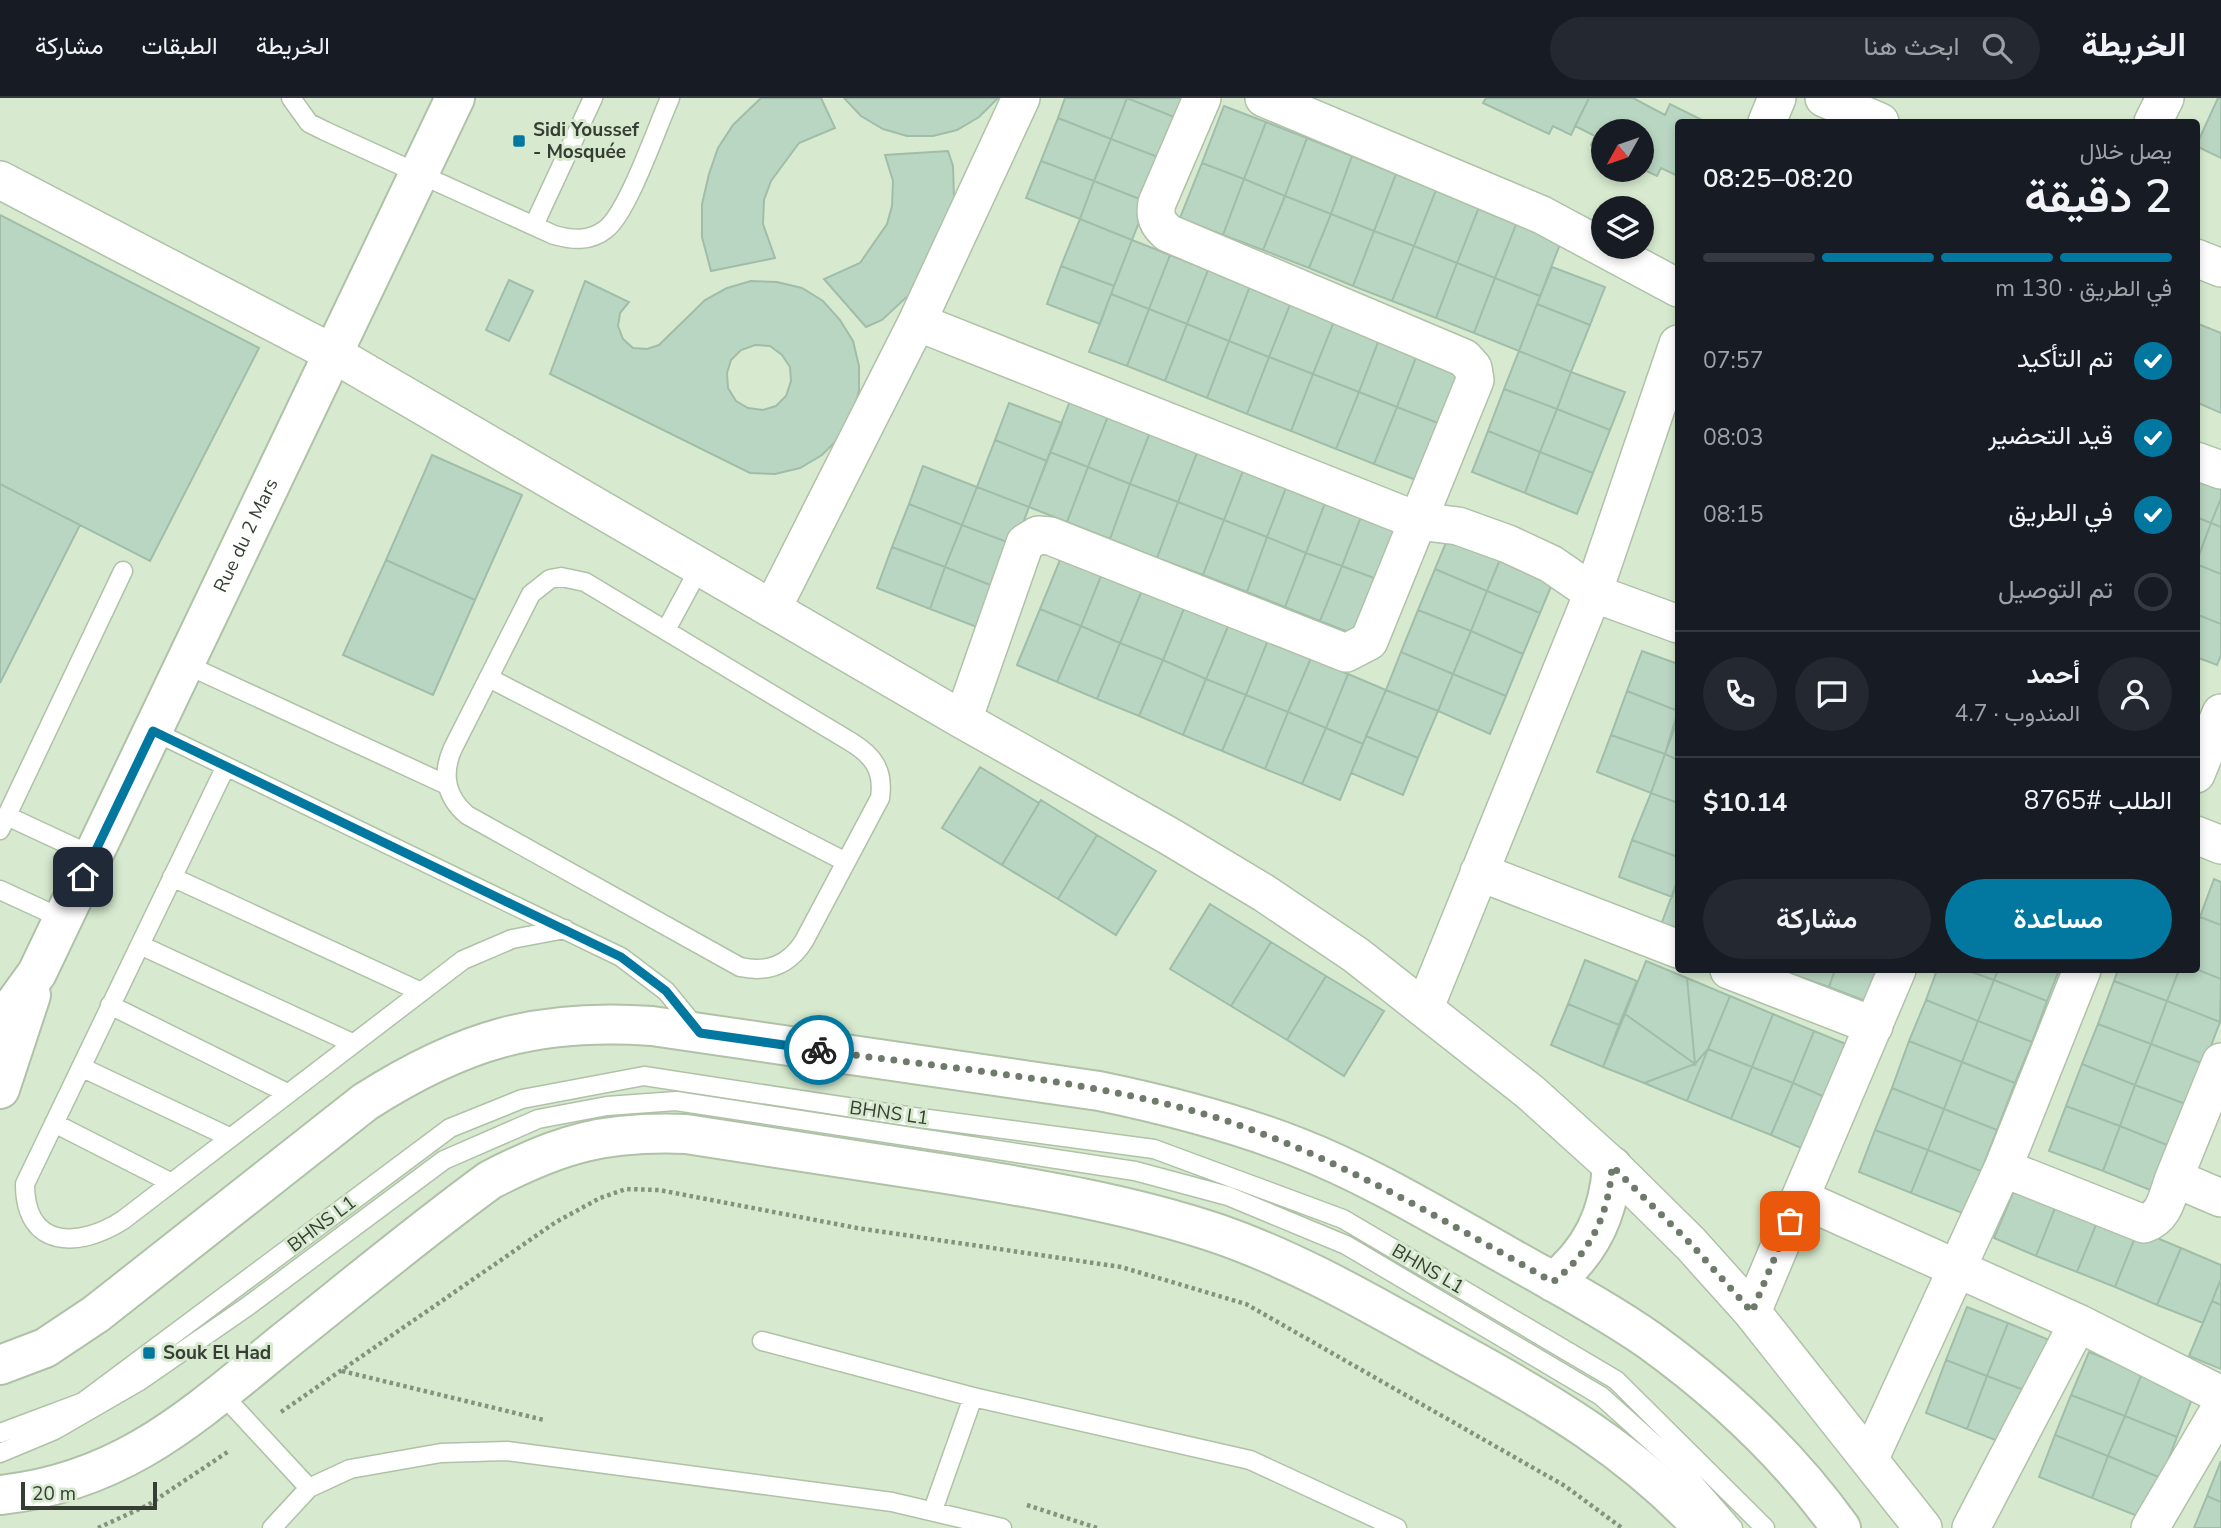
<!DOCTYPE html>
<html lang="ar">
<head>
<meta charset="utf-8">
<style>
  :root { --surface:#171b24; --page:#242831; --text:#f1f3f6; --muted:#9ea1a6; --line:#363941; --accent:#0278a1 }
  body { margin:0; font-family:"Nunito Sans",Vazirmatn,sans-serif; background:var(--page); color:var(--text); direction:rtl; height:100vh; display:flex; flex-direction:column; font-size:26px; white-space:nowrap }
  * { box-sizing:border-box; margin:0 }
  p { font-size:23px; color:var(--muted) }
  .icon { flex:none; width:38px; height:38px; fill:none; stroke:currentColor; stroke-width:2; stroke-linecap:round; stroke-linejoin:round }
  .map { position:relative; flex:1; overflow:hidden; direction:ltr }
  .sheet { position:absolute; left:1675px; top:21px; width:525px; height:854px; display:flex; flex-direction:column; background:var(--surface); border-radius:7px; box-shadow:0 4px 10px #0003; direction:rtl }
  .sheet>* { flex:none }
  .needle { width:46px; rotate:230deg }
  .buttons { position:absolute; left:1591px; top:21px; display:grid; gap:14px }
  .buttons a { display:grid; place-items:center; width:63px; height:63px; border-radius:50%; background:var(--surface); box-shadow:0 4px 10px #0003; font-size:35px }
  .scale { position:absolute; left:21px; bottom:18px; width:136px; box-sizing:border-box; padding-left:7px; border:4px solid #363e33; border-top:0; font-size:19px; line-height:24px; white-space:nowrap; color:#363e33; -webkit-text-stroke:5px #d7eacf; paint-order:stroke }
  .pin { position:absolute; display:grid; place-items:center; width:60px; height:60px; color:#fff; margin:-30px; border-radius:14px; box-shadow:0 4px 10px #0006 }
  .courier { position:absolute; display:grid; place-items:center; width:70px; height:70px; margin:-35px; border:5px solid #0278a1; border-radius:50%; background:#fff; color:#222; box-shadow:0 2px 9px #0007 }
  .head em { font-style:normal; font-weight:600 }
  .head div { display:flex; flex-direction:column-reverse }
  .head { display:flex; align-items:center; justify-content:space-between; height:119px; padding:0 28px }
  h1 { font-size:46px; font-weight:600; line-height:52px }
  .bar { display:grid; grid-template-columns:repeat(4,1fr); gap:10px 7px; align-content:center; height:84px; padding:0 28px }
  .bar i { height:9px; border-radius:5px; background:var(--line) }
  .bar .current { background:var(--accent) }
  .bar p { grid-column:span 4 }
  .line { display:flex; align-items:center; gap:18px; padding:0 28px; border-top:2px solid var(--line) }
  .line div { flex:1 }
  .round { display:grid; place-items:center; flex:none; width:74px; height:74px; border-radius:37px; background:var(--page) }
  ol { padding:0 28px; list-style:none }
  li { display:flex; align-items:center; gap:21px; height:77px }
  li p { margin-inline-start:auto }
  li .icon { padding:7px; border-radius:50%; background:var(--accent); color:#fff; stroke-width:4 }
  li:last-child { color:var(--muted) }
  li i { width:38px; height:38px; border:4px solid var(--line); border-radius:50% }
  .cta { display:flex; gap:14px; margin-top:auto; padding:14px 28px }
  .cta a { flex:1; height:80px; border-radius:42px; background:var(--accent); color:#fff; font-size:28px; font-weight:600; line-height:80px; text-align:center }
  .cta a+a { background:var(--page); color:var(--text) }
  header { display:flex; align-items:center; gap:42px; box-sizing:border-box; height:98px; padding:0 35px; background:var(--surface); border-bottom:2px solid var(--line) }
  header strong { font-size:33px }
  nav { display:flex; gap:38px; margin-inline-start:auto; font-size:24px }
  .search { width:490px; height:63px; background:var(--page); display:flex; align-items:center; gap:18px; box-sizing:border-box; padding:0 24px; border-radius:38px; color:var(--muted); font-size:26px }
  .map>svg:first-child { display:block }
  .building { fill:#b9d6c2; stroke:#a0bda9; stroke-width:2; fill-rule:evenodd }
  .lines { fill:none; stroke-linecap:round; stroke-linejoin:round }
  .service-casing { stroke:#afc2a7; stroke-width:21 }
  .minor-casing { stroke:#afc2a7; stroke-width:40 }
  .tertiary-casing { stroke:#afc2a7; stroke-width:42 }
  .path { stroke:#85927f; stroke-width:4.5; stroke-dasharray:3.5 3.5; stroke-linecap:butt }
  .service { stroke:#fff; stroke-width:18 }
  .minor { stroke:#fff; stroke-width:37 }
  .tertiary { stroke:#fff; stroke-width:38 }
  .done { stroke:#6e7a6a; stroke-width:7; stroke-dasharray:0 12.6 }
  .route { stroke:#0278a1; stroke-width:9 }
  .poi-dot { fill:#0278a1; stroke:#d7eacf; stroke-width:2.5 }
  .labels { text-anchor:middle; dominant-baseline:central; stroke-width:6; stroke-linejoin:round; paint-order:stroke }
  .poi-label { font-size:19px; font-weight:bold; fill:#363e33; stroke:#d7eacf; text-anchor:start }
  .street-label { font-size:19px; fill:#363e33; stroke:#d7eacf }
</style>
</head>
<body>
<header>
<strong>الخريطة</strong>
<div class="search"><svg class="icon" aria-label="search" viewBox="0 0 24 24"><circle cx="10" cy="10" r="6"/><path d="M15 15l6 6"/></svg>ابحث هنا</div>
<nav><a>الخريطة</a><a>الطبقات</a><a>مشاركة</a></nav>
</header>
<div class="map">
<svg width="2221" height="1430" viewBox="0 0 2221 1430">
  <rect width="100%" height="100%" fill="#d7eacf"/>
  <path class="building" d="M761,0h60l14,30 -36,15 -28,38 -7,19 -1,24 12,34 -64,13 -9,-34v-33l7,-30 9,-26 15,-23z
    M844,0h154l-19,19 -22,13 -24,6h-26l-24,-7 -22,-13z
    M1065,0h62l-16,41 -53,-21z
    M1127,0h60l-8,21z
    M1127,0l52,21 -16,40 -52,-20z
    M1486,0h103l-18,37 -18,-9 -4,8 -66,-31z
    M1589,0h44l32,17 5,-11 36,18h-28v54l-17,-8 -4,8 -15,-7v-38h-39v20l-12,-6 4,-9 -20,-10z
    M2218,0h3v60l-25,-12z
    M1224,8l42,16 -22,57 -42,-16z
    M1058,20l53,21 -17,42 -53,-20z
    M1266,24l41,16 -22,58 -41,-17z
    M1307,40l45,18 -21,58 -46,-18z
    M1111,41l52,20 -16,43 -53,-21z
    M948,53l5,15 1,33 -28,80 -44,41 -16,7 -42,-48 36,-16 27,-39 5,-18 1,-25 -8,-26z
    M1352,58l44,18 -22,57 -43,-17z
    M1041,63l53,20 -14,38 -54,-21z
    M1202,65l42,16 -21,56 -43,-17z
    M1396,76l40,16 -22,56 -40,-15z
    M1244,81l41,17 -22,54 -40,-15z
    M1094,83l53,21 -15,38 -52,-21z
    M1436,92l43,17 -22,56 -43,-17z
    M1285,98l46,18 -22,54 -46,-18z
    M1479,109l38,15 -22,56 -38,-15z
    M1331,116l43,17 -21,55 -44,-18z
    M0,117l259,133 -109,213 -150,-77z
    M1080,121l52,21 -18,46 -53,-20z
    M1517,124l45,17 -22,57 -45,-18z
    M1374,133l40,15 -22,55 -39,-15z
    M1132,142l38,15 -21,54 -38,-15z
    M1414,148l43,17 -21,55 -44,-17z
    M1170,157l38,15 -21,54 -38,-15z
    M1457,165l38,15 -21,55 -38,-15z
    M1061,168l53,20 -14,38 -53,-20z
    M1552,169l53,20 -15,38 -53,-21z
    M1208,172l42,16 -21,55 -42,-17z
    M1495,180l45,18 -21,55 -45,-18z
    M509,182l24,11 -24,50 -23,-11z
    M585,183l44,21 -9,11 -2,13 5,13 10,9 14,1 12,-4 46,-45 22,-12 24,-7 26,1 25,6 21,13 17,19 13,21 6,25v25l-7,25 -12,21 -18,18 -22,13 -25,6 -25,-1 -200,-99zM755,247l15,1 12,9 8,12 1,14 -5,15 -10,10 -13,4 -15,-2 -12,-7 -8,-13 -1,-15 4,-13 10,-10z
    M1250,188l41,16 -22,55 -40,-16z
    M1111,196l38,15 -22,57 -38,-14z
    M1291,204l44,17 -22,55 -44,-17z
    M1537,206l53,21 -19,47 -52,-21z
    M1149,211l38,15 -22,57 -38,-15z
    M1335,221l45,18 -21,55 -46,-18z
    M2196,225l25,10v80l-25,-11z
    M1187,226l42,17 -22,57 -42,-17z
    M1380,239l38,15 -21,55 -38,-15z
    M1229,243l40,16 -22,57 -40,-16z
    M1519,253l52,21 -14,37 -53,-20z
    M1418,254l47,18 -22,55 -46,-18z
    M1269,259l44,17 -22,57 -44,-17z
    M1571,274l54,20 -15,38 -53,-21z
    M1313,276l46,18 -23,57 -45,-18z
    M1504,291l53,20 -17,43 -52,-21z
    M1359,294l38,15 -23,57 -38,-15z
    M1072,298l38,15 -22,56 -38,-15z
    M1009,305l53,20 -15,38 -52,-21z
    M1397,309l46,18 -22,57 -47,-18z
    M1557,311l53,21 -17,43 -53,-21z
    M1110,313l42,16 -22,57 -42,-17z
    M1152,329l48,18 -22,57 -48,-18z
    M1488,333l52,21 -15,41 -53,-21z
    M995,342l52,21 -18,46 -52,-20z
    M1200,347l46,18 -22,57 -46,-18z
    M1050,354l38,15 -21,55 -38,-15z
    M1540,354l53,21 -16,41 -52,-21z
    M432,357l90,40 -47,105 -89,-40z
    M1246,365l43,17 -22,57 -43,-17z
    M923,368l54,21 -15,38 -53,-21z
    M1088,369l42,17 -20,55 -43,-17z
    M2196,372l25,10v18l-10,25 -15,-6z
    M1289,382l39,15 -22,58 -39,-16z
    M0,386l80,41 -80,158z
    M1130,386l48,18 -21,56 -47,-19z
    M977,389l52,20 -14,38 -53,-20z
    M1328,397l36,14 -22,57 -36,-13z
    M2221,400v29l-10,-4z
    M1178,404l46,18 -21,55 -46,-17z
    M909,406l53,21 -17,42 -53,-20z
    M1364,411l40,16 -22,56 -40,-15z
    M2196,419l15,6 -15,40z
    M1224,422l43,17 -20,55 -44,-17z
    M2211,425l10,4v47l-25,-10z
    M962,427l53,20 -17,43 -53,-21z
    M1452,430l52,22 -17,41 -52,-22z
    M1267,439l39,16 -21,54 -38,-15z
    M892,449l53,20 -15,42 -53,-21z
    M1504,452l53,22 -17,41 -53,-22z
    M1306,455l36,13 -22,55 -35,-14z
    M1062,457l41,16 -22,55 -41,-17z
    M386,462l89,40 -42,95 -90,-40z
    M2196,466l25,10v50l-25,-10z
    M1342,468l40,15 -21,56 -41,-16z
    M945,469l53,21 -16,41 -52,-20z
    M1435,471l52,22 -16,40 -53,-21z
    M1103,473l40,17 -23,55 -39,-17z
    M1143,490l42,18 -22,54 -43,-17z
    M1487,493l53,22 -17,41 -52,-23z
    M1185,508l44,18 -23,55 -43,-19z
    M1040,511l41,17 -24,56 -40,-17z
    M1418,512l53,21 -18,43 -52,-22z
    M2196,516l25,10v31l-4,10 -21,-8z
    M1229,526l39,16 -22,55 -40,-16z
    M1081,528l39,17 -23,56 -40,-17z
    M1471,533l52,23 -17,42 -53,-22z
    M1268,542l43,18 -23,54 -42,-17z
    M1120,545l43,17 -24,56 -42,-17z
    M1642,553l36,13v47l-51,-20z
    M1401,554l52,22 -15,37 -52,-21z
    M1311,560l37,16 -22,54 -38,-16z
    M1163,562l43,19 -23,56 -44,-19z
    M1348,576l38,16 -23,54 -37,-16z
    M1453,576l53,22 -16,38 -52,-23z
    M1206,581l40,16 -24,56 -39,-16z
    M1386,592l52,21 -20,47 -52,-22z
    M1627,593l51,20 -13,43 -54,-19z
    M1246,597l42,17 -23,57 -43,-18z
    M1288,614l38,16 -24,56 -37,-15z
    M1678,621v41l-13,-6z
    M1326,630l37,16 -23,56 -38,-16z
    M1611,637l54,19 -14,39 -54,-21z
    M1366,638l52,22 -15,37 -52,-22z
    M1665,656l13,6v43l-27,-10z
    M980,669l59,36 -37,62 -60,-37z
    M1651,695l27,10v54l-46,-17z
    M1041,702l56,35 -39,64 -56,-34z
    M1097,737l59,36 -40,64 -58,-36z
    M1632,742l46,17v22l-6,18 -53,-20z
    M1678,781v52l-17,-6z
    M2214,781l7,3v43l-21,-8z
    M1210,806l61,38 -40,64 -61,-37z
    M2200,819l21,8v54l-25,-10v-42z
    M1271,844l55,34 -39,64 -56,-34z
    M1585,862l52,21 -18,44 -51,-21z
    M1646,863l41,17 8,86 -70,-50z
    M2196,871l25,10 -1,43 -53,-21 12,-31z
    M1790,872h45l-6,17 -40,-14z
    M1835,872h51l-13,34 -44,-17z
    M1937,872h29l28,10 -16,41 -52,-21z
    M1966,872h32l-4,10z
    M1998,872h61l-12,31 -53,-21z
    M2118,872h61l-12,31 -53,-20z
    M1326,878l58,35 -40,65 -57,-36z
    M1687,880l43,18 -22,53 -13,15z
    M1994,882l53,21 -15,41 -54,-21z
    M2114,883l53,20 -16,43 -53,-20z
    M1730,898l43,18 -21,53 -44,-18z
    M1926,902l52,21 -16,41 -53,-21z
    M2167,903l53,21 -16,42 -53,-20z
    M1568,906l51,21 -16,42 -52,-22z
    M1625,916l70,50 -51,19 -41,-16z
    M1773,916l41,17 -21,52 -41,-16z
    M1978,923l54,21 -17,41 -53,-21z
    M2098,926l53,20 -16,41 -53,-21z
    M1814,933l44,18 -22,53 -43,-19z
    M1909,943l53,21 -18,47 -52,-21z
    M2151,946l53,20 -16,41 -53,-20z
    M1708,951l-21,52 -43,-18 51,-19z
    M1708,951l44,18 -21,52 -44,-18z
    M1962,964l53,21 -18,47 -53,-21z
    M2082,966l53,21 -15,41 -54,-20z
    M1752,969l41,16 -22,52 -40,-16z
    M1793,985l43,19 -21,52 -44,-19z
    M2135,987l53,20 -16,42 -52,-21z
    M1892,990l52,21 -16,41 -53,-20z
    M2066,1008l54,20 -17,45 -54,-20z
    M1944,1011l53,21 -16,41 -53,-21z
    M2120,1028l52,21 -17,45 -52,-21z
    M1875,1032l53,20 -17,43 -52,-21z
    M1928,1052l53,21 -16,43 -54,-21z
    M2018,1083l41,17 -23,58 -42,-18z
    M2059,1100l41,17 -23,57 -41,-16z
    M2100,1117l38,15 -23,57 -38,-15z
    M2138,1132l43,18 -24,57 -42,-18z
    M2181,1150l40,17v14l-18,44 -46,-18z
    M2221,1181v26l-9,-4z
    M2212,1203l9,4v64l-32,-13z
    M1967,1209l41,16 -21,53 -41,-16z
    M2008,1225l41,17 -20,52 -42,-16z
    M2089,1254l53,21 -17,43 -54,-21z
    M1946,1262l41,16 -20,53 -41,-16z
    M2142,1275l52,21 -17,43 -52,-21z
    M1987,1278l42,16 -21,53 -41,-16z
    M2071,1297l54,21 -17,40 -53,-21z
    M2125,1318l52,21 -16,41 -53,-22z
    M2055,1337l53,21 -16,42 -53,-21z
    M2108,1358l53,22 -16,41 -53,-21z
    M2221,1363v41l-14,-6z
    M2207,1398l14,6v26h-27z"/>
  <g class="lines">
    <defs>
      <path id="service" d="M291,0l18,25 16,8 229,104c18,5 36,7 52,-6 22,-17 51,-102 64,-131
        M534,127l59,-127
        M561,479l24,5 266,160c23,14 33,29 29,56l-76,143c-15,24 -36,32 -64,26l-273,-152c-21,-18 -26,-41 -14,-67l78,-154 19,-15z
        M666,532l34,-63
        M185,566l262,121
        M489,580l357,184
        M153,633l468,226 45,34 32,39
        M226,668l-201,418c0,66 55,64 98,36l340,-260 49,-21 53,-10
        M7,718l86,40
        M0,732l123,-259
        M172,779l247,114
        M0,792l63,29
        M140,847l212,98
        M110,907l177,88
        M81,969l148,70
        M54,1025l116,59
        M762,1243l211,56
        M221,1295l88,95
        M0,1335l83,-31 367,-274 72,-29 122,-23 269,41 241,32 189,70 273,161 149,148
        M0,1355l55,-23 83,-48 110,-76 196,-146 94,-41 69,-13 69,-5 459,70 93,25 118,49 255,151 78,70 54,62
        M933,1412l40,-113 277,63 147,68
        M272,1430l37,-40 41,-19 91,-16 66,-2 385,51 110,26"/>
      <path id="minor" d="M1264,0l278,117 136,73
        M1824,0l56,24
        M1767,24l10,-24
        M2153,24l12,-24
        M0,82l332,173 631,367 206,116 95,57 92,62 174,137 82,74 79,78 61,68 171,216
        M2196,160l25,10
        M917,224l501,199 40,5 50,18 43,20 42,29 85,31
        M2196,363l25,9
        M772,511l145,-287 104,-224
        M963,622l62,-177 13,-8 12,1 296,117 23,-12 106,-261 -2,-12 -9,-10 -296,-125c-10,-9 -14,-16 -11,-30l45,-105
        M2196,676l25,-61
        M2196,737l25,10
        M1479,774l199,77
        M1729,872l145,56
        M1897,872l-97,228 278,125 143,72
        M1425,909l168,-414 85,-249
        M2221,964l-47,116 47,20
        M2003,1070l141,56c21,-7 23,-27 30,-46
        M1752,1214l48,-114
        M1870,1360l133,-290 79,-198
        M1971,1430l107,-205
        M2150,1430l71,-121"/>
      <g id="tertiary">
        <path id="s1" d="M0,926l37,-51 418,-875"/>
        <path d="M0,991l31,-94"/>
        <path d="M1553,1184c38,-30 56,-68 59,-116"/>
        <path d="M0,1267l45,-17 51,-34 269,-212c97,-62 172,-84 287,-76l447,65c68,14 134,31 198,56 72,28 139,69 207,107 49,28 99,54 145,86 72,52 140,116 192,188"/>
        <path d="M0,1397c123,-13 193,-79 285,-154 68,-54 135,-110 205,-161 71,-37 116,-49 196,-46 86,14 173,27 260,40 92,15 184,30 273,60 84,29 162,76 240,119 90,49 174,99 244,175"/>
      </g>
    </defs>
    <use href="#service" class="service-casing"/>
    <use href="#minor" class="minor-casing"/>
    <use href="#tertiary" class="tertiary-casing"/>
    <path class="path" d="M342,1273l202,49
      M281,1314l275,-190 44,-24 26,-9 33,1 198,38 264,39 125,37 319,182 57,42
      M1027,1407l70,23
      M98,1430l50,-23 81,-54"/>
    <use href="#service" class="service"/>
    <use href="#minor" class="minor"/>
    <use href="#tertiary" class="tertiary"/>
  </g>
  <g class="lines">
    <path class="done" d="M819,952c136,20 287,30 417,74 112,39 214,100 317,158 38,-30 56,-68 59,-116l79,78 61,68 38,-91"/>
    <path class="route" d="M83,779l70,-146 468,226 45,34 34,42 119,17"/>
  </g>
  <g class="poi-dot">
    <rect x="512" y="36" width="14" height="14" rx="3.5"/>
    <rect x="142" y="1248" width="14" height="14" rx="3.5"/>
  </g>
  <g class="labels">
    <g class="poi-label">
      <text x="533" y="32">Sidi Youssef<tspan x="533" dy="22">- Mosquée</tspan></text>
      <text x="163" y="1255">Souk El Had</text>
    </g>
    <g class="street-label">
      <text stroke="none"><textPath href="#s1" startOffset="548">Rue du 2 Mars</textPath></text>
      <text transform="translate(889 1015) rotate(8)">BHNS L1</text>
      <text transform="translate(322 1126) rotate(-37)">BHNS L1</text>
      <text transform="translate(1428 1171) rotate(30)">BHNS L1</text>
    </g>
  </g>
</svg>
<div class="buttons">
<a><svg class="needle" viewBox="-14 -14 28 28"><path d="M0-13l5 13h-10z" fill="#e53935"/><path d="M0 13l5-13h-10z" fill="#9ea1a6"/></svg></a>
<a><svg class="icon" aria-label="layers" viewBox="0 0 24 24"><path d="M12 4l9 5-9 5-9-5zM3 14l9 5 9-5"/></svg></a>
</div>
<div class="scale">20 m</div>
<div class="pin" style="left:1790px;top:1123px;background:#ea580c"><svg class="icon" aria-label="bag" viewBox="0 0 24 24"><path d="M5 8h14l-1 12H6zM9 8a3 3 0 0 1 6 0"/></svg></div>
<div class="pin" style="left:83px;top:779px;background:#1f2937"><svg class="icon" aria-label="home" viewBox="0 0 24 24"><path d="M3 11l9-7 9 7M6 9v11h12V9"/></svg></div>
<div class="courier" style="left:819px;top:952px"><svg class="icon" aria-label="bike" viewBox="0 0 24 24"><circle cx="6" cy="16" r="4"/><circle cx="18" cy="16" r="4"/><path d="M6 16l4-8h5l3 8M10 8l3 8H6M13 5h3"/></svg></div>
<section class="sheet">
<div class="head"><div><h1>2 دقيقة</h1><p>يصل خلال</p></div><em>08:20–08:25</em></div>
<div class="bar"><i class="current"></i><i class="current"></i><i class="current"></i><i></i><p>في الطريق · 130 m</p></div>
<ol>
<li><svg class="icon" aria-label="check" viewBox="0 0 24 24"><path d="M5 12l5 5 9-10"/></svg>تم التأكيد<p>07:57</p></li>
<li><svg class="icon" aria-label="check" viewBox="0 0 24 24"><path d="M5 12l5 5 9-10"/></svg>قيد التحضير<p>08:03</p></li>
<li><svg class="icon" aria-label="check" viewBox="0 0 24 24"><path d="M5 12l5 5 9-10"/></svg>في الطريق<p>08:15</p></li>
<li><i></i>تم التوصيل</li>
</ol>
<div class="line" style="height:126px"><a class="round"><svg class="icon" aria-label="person" viewBox="0 0 24 24"><circle cx="12" cy="8" r="4"/><path d="M4 21q1-7 8-7t8 7"/></svg></a><div><b>أحمد</b><p>المندوب · 4.7</p></div><a class="round"><svg class="icon" aria-label="chat" viewBox="0 0 24 24"><path d="M4 5h16v11H9l-5 4z"/></svg></a><a class="round"><svg class="icon" aria-label="phone" viewBox="0 0 24 24"><path d="M5 4h4l2 5-3 2q2 4 5 5l2-3 5 2v4C11 20 4 13 5 4z"/></svg></a></div>
<div class="line" style="height:91px"><div>الطلب #8765</div><b>$10.14</b></div>
<div class="cta"><a>مساعدة</a><a>مشاركة</a></div>
</section>
</div>
</body>
</html>
